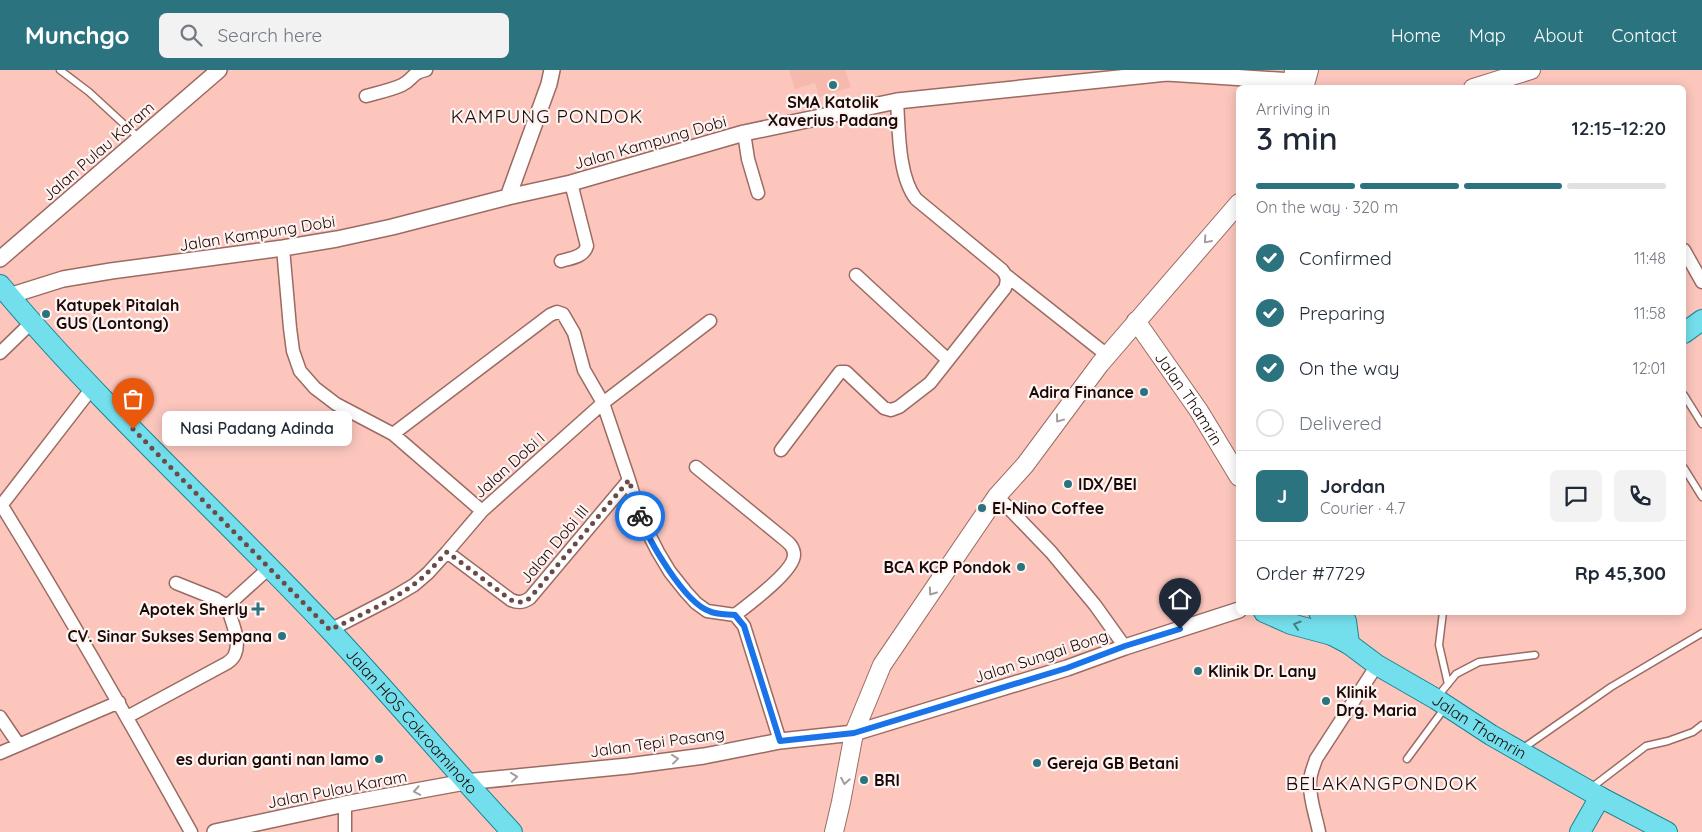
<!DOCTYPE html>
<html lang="en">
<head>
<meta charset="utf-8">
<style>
  :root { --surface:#fff; --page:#f2f2f3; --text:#1f2937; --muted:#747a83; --line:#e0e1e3; --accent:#2b737e }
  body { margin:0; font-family:Quicksand,sans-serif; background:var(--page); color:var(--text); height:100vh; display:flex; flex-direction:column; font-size:19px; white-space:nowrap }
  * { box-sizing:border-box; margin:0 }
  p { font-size:16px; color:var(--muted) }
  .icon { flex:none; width:28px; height:28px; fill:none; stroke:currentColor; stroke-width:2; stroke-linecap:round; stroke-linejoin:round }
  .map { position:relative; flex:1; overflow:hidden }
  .sheet { position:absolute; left:1236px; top:15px; width:450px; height:530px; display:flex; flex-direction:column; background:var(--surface); border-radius:8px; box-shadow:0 2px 12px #0003 }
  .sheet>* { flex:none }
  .pin { position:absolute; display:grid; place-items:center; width:42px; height:42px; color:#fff; margin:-51px -21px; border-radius:50% 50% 50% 0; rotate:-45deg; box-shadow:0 0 5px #0007 }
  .pin .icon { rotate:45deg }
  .courier { position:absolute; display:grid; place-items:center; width:50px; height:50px; margin:-25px; border:4px solid #1a73e8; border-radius:50%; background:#fff; color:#222; box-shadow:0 1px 6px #0007 }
  .bubble { position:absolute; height:35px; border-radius:8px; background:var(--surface); box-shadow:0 2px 12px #0003; font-size:16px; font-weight:600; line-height:35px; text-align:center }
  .headline em { font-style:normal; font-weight:600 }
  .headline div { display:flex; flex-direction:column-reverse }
  .headline { display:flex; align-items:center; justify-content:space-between; height:85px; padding:0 20px }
  h1 { font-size:32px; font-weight:600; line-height:38px }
  .bar { display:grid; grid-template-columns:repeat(4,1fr); gap:8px 5px; align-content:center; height:60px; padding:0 20px }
  .bar i { height:6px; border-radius:4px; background:var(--line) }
  .bar .selected { background:var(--accent) }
  .bar p { grid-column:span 4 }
  .line { display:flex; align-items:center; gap:12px; padding:0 20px; border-top:1px solid var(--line) }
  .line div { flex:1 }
  .round { display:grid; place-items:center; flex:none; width:52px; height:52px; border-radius:8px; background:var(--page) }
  ol { padding:0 20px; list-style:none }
  li { display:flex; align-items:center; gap:15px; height:55px }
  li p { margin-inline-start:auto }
  li .icon { padding:5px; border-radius:50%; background:var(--accent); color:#fff; stroke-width:4 }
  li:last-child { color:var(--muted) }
  li i { width:28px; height:28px; border:2px solid var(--line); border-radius:50% }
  header { display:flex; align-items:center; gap:30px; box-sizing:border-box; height:70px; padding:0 25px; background:var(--accent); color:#fff }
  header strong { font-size:24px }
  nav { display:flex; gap:28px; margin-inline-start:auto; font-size:18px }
  .search { width:350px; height:45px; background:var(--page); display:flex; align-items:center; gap:12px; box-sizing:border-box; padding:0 18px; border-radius:8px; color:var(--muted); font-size:19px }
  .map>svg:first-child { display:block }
  .built { fill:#f6b9ae }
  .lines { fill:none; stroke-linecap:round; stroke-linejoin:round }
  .service-casing { stroke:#9b6b63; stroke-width:9 }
  .minor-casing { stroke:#9b6b63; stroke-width:15 }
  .tertiary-casing { stroke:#9b6b63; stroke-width:18 }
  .secondary-casing { stroke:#9b6b63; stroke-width:20 }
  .primary-casing { stroke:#188694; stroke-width:22 }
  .service { stroke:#fff; stroke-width:6 }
  .minor { stroke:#fff; stroke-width:12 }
  .tertiary { stroke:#fff; stroke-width:15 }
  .secondary { stroke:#fff; stroke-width:18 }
  .primary { stroke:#74dfec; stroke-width:20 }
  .oneway { stroke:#a49d9c }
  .oneway2 { stroke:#4c7f85 }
  .done { stroke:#6a4b47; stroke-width:5; stroke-dasharray:0 9 }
  .route { stroke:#1a73e8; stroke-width:6 }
  .poi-dot { fill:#2b737e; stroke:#fef3f1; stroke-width:2 }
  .labels { text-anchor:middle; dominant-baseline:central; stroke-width:4.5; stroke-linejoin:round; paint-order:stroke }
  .poi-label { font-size:16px; font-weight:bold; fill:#1b0907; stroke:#fef3f1; text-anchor:start }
  .street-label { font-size:16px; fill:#1b0907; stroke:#fef3f1 }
  .quarter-label { font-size:19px; letter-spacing:1px; fill:#1b0907; stroke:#fef3f1 }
</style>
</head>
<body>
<header>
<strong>Munchgo</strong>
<div class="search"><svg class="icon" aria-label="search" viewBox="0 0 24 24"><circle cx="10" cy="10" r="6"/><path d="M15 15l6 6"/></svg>Search here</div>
<nav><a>Home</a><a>Map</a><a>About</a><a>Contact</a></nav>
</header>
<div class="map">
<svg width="1702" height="762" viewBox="0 0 1702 762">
  <rect width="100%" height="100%" fill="#fcc6bd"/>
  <path class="built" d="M789,0h56l6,17 -32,10 -4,-14 -20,6z"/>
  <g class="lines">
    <defs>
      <path id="service" d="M60,0l29,22 50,46
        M1684,325l18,29
        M1684,398l18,29
        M1443,542l-4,33 9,39
        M1438,626l18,-22 23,-12 56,-7
        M1522,679l89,-62 91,-54
        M1407,689l37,-50
        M1591,718l55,-42 22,-5 25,-9 9,-7"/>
      <path id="minor" d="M366,26c11,-3 25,-6 36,-11 11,-5 9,-12 24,-15
        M744,63l4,26 10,34
        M283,178l7,80 3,23 7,20 15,17 21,16 57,30 89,77
        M1684,180l18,32
        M561,191c10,-3 23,-4 26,-15l-16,-63
        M856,205l92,85
        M1007,206l100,79
        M0,283l32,-31
        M393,364l157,-119 7,-3 6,2 11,19 10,37 19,33 26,77 12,39 17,33 12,20 16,20 10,11 11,8 28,4 9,11 36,115
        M781,380l59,-78h6l38,36 7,2 8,-3 31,-24 75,-95c3,-8 2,-12 -3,-18l-86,-71c-18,-23 -17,-69 -19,-98
        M696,397l88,72c5,4 10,8 10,16 0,16 -46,50 -59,60
        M997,426l54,56 44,53 30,42
        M2,436c66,107 128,216 189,326
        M0,437l92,-119
        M447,482l64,48c7,3 12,3 19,-2l99,-118
        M176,513l40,16 11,7 42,-38
        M330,560l62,-32 22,-13 14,-12 19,-21 35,-41 121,-108 107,-82
        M0,647l19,28
        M127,647l100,-54c3,-2 7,-6 8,-9 6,-14 -4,-34 -8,-48
        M0,683l119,-51
        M345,734v28
        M1319,762c-3,-16 -10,-34 -9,-50 0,-8 4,-16 6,-23l61,-94"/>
      <path id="tertiary" d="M508,127l41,-113 3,-14
        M0,189l219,-189
        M9,226l54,-17 48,-8 172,-23 54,-9 55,-12 116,-30 63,-14 173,-50 153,-32 270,-28 126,8 11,3
        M215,762l130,-28 120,-22 163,-16 76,-10 76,-15 74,-8 213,-65 58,-21 114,-37"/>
      <g id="secondary">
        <path d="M1294,0l-1,11 2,7"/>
        <path d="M1304,18l5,-18"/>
        <path d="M1473,18l58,-18"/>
        <path id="s1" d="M1136,251l63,90 40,66"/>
        <path d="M834,762l7,-30 13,-69 28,-68 115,-169 28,-31 75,-101 139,-161"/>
      </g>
      <g id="primary">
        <path id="s2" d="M0,215c102,122 221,229 330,345 62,66 120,136 182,202"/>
        <path d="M1684,263l18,-13"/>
        <path d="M1264,542l27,12 41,11"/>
        <path id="s3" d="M1319,542l13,23 17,9 28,21 59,34 55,36 109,62 67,35"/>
        <path d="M1340,542l6,9 3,23"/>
        <path d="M1580,762l20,-35"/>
      </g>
    </defs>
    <use href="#service" class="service-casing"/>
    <use href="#minor" class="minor-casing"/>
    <use href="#tertiary" class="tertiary-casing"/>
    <use href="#secondary" class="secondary-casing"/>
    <use href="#primary" class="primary-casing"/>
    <use href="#service" class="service"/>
    <use href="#minor" class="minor"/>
    <use href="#tertiary" class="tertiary"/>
    <use href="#secondary" class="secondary"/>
    <use href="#primary" class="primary"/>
  </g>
  <defs><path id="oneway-chevron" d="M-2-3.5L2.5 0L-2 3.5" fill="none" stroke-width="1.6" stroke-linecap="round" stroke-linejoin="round" transform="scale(1.25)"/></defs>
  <g class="oneway">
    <use href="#oneway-chevron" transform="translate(1207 170) rotate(131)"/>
    <use href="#oneway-chevron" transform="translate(1059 349) rotate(127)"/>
    <use href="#oneway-chevron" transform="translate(932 522) rotate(125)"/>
    <use href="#oneway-chevron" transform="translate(675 689) rotate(-7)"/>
    <use href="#oneway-chevron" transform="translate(514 707) rotate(-6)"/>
    <use href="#oneway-chevron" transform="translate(845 711) rotate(100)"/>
    <use href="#oneway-chevron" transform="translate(417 721) rotate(170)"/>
  </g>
  <use class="oneway2" href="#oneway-chevron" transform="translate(1297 555) rotate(-163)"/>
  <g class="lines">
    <path class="done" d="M133,359l197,201c28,-14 58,-27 83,-45 13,-9 23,-22 34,-33l64,48c7,3 12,3 19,-2l99,-118 11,36"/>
    <path class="route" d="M640,446c8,24 44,86 69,95 8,4 18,3 26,4l9,11 36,115 74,-8 213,-65 58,-22 55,-17"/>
  </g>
  <g class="poi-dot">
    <circle cx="833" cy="15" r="5"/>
    <circle cx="46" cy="244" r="5"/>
    <circle cx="1144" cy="322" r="5"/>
    <circle cx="1068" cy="414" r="5"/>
    <circle cx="982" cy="438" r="5"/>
    <circle cx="1021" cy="497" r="5"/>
    <path d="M255.5 531.5h5v5h5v5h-5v5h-5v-5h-5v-5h5z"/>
    <circle cx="282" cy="566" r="5"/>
    <circle cx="1198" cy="601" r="5"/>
    <circle cx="1326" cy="631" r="5"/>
    <circle cx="379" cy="689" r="5"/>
    <circle cx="1037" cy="693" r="5"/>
    <circle cx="864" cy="710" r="5"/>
  </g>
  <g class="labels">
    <g class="poi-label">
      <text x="833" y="32" text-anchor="middle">SMA Katolik<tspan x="833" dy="18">Xaverius Padang</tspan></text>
      <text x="56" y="235">Katupek Pitalah<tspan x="56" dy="18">GUS (Lontong)</tspan></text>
      <text x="1134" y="322" text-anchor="end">Adira Finance</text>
      <text x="1078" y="414">IDX/BEI</text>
      <text x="992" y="438">El-Nino Coffee</text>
      <text x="1011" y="497" text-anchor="end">BCA KCP Pondok</text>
      <text x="248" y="539" text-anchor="end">Apotek Sherly</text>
      <text x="272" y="566" text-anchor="end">CV. Sinar Sukses Sempana</text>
      <text x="1208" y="601">Klinik Dr. Lany</text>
      <text x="1336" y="622">Klinik<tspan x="1336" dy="18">Drg. Maria</tspan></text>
      <text x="369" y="689" text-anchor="end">es durian ganti nan lamo</text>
      <text x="1047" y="693">Gereja GB Betani</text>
      <text x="874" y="710">BRI</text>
    </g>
    <g class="street-label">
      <text transform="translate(650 72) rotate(-16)">Jalan Kampung Dobi</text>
      <text transform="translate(98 81) rotate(-41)">Jalan Pulau Karam</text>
      <text transform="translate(257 163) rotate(-9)">Jalan Kampung Dobi</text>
      <text stroke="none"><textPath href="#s1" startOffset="94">Jalan Thamrin</textPath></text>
      <text transform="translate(509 395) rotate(-42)">Jalan Dobi I</text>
      <text transform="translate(554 474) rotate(-50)">Jalan Dobi III</text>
      <text transform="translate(1041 586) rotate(-18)">Jalan Sungai Bong</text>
      <text stroke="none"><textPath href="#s2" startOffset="600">Jalan HOS Cokroaminoto</textPath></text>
      <text stroke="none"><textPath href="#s3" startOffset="200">Jalan Thamrin</textPath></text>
      <text transform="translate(657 672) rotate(-8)">Jalan Tepi Pasang</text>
      <text transform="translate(337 719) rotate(-11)">Jalan Pulau Karam</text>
    </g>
    <g class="quarter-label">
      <text x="547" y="46">KAMPUNG PONDOK</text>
      <text x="1382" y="713">BELAKANGPONDOK</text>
    </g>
  </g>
</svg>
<div class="pin" style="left:133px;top:359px;background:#ea580c"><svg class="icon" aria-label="bag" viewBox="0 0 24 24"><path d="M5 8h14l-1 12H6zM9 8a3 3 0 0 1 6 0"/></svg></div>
<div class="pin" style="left:1180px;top:559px;background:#1f2937"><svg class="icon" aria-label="home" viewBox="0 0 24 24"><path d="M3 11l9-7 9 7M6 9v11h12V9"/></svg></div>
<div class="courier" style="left:640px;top:446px"><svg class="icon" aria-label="bike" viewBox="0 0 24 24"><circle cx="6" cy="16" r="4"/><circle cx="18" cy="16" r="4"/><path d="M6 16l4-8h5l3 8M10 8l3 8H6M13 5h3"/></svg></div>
<div class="bubble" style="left:162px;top:341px;width:190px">Nasi Padang Adinda</div>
<section class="sheet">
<div class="headline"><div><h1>3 min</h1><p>Arriving in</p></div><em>12:15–12:20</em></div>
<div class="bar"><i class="selected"></i><i class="selected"></i><i class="selected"></i><i></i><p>On the way · 320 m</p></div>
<ol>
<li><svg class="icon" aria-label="check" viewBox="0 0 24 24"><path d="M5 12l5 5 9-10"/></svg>Confirmed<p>11:48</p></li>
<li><svg class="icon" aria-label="check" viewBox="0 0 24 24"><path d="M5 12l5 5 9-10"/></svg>Preparing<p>11:58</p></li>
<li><svg class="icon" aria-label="check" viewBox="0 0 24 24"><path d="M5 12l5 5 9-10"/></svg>On the way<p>12:01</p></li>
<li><i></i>Delivered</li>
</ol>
<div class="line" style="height:90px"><b class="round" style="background:var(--accent);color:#fff">J</b><div><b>Jordan</b><p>Courier · 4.7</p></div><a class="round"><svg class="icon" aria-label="chat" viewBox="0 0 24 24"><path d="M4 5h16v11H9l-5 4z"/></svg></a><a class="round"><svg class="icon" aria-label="phone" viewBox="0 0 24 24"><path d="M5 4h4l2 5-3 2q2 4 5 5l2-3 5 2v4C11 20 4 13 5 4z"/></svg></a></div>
<div class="line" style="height:65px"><div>Order #7729</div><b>Rp 45,300</b></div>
</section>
</div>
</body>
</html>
